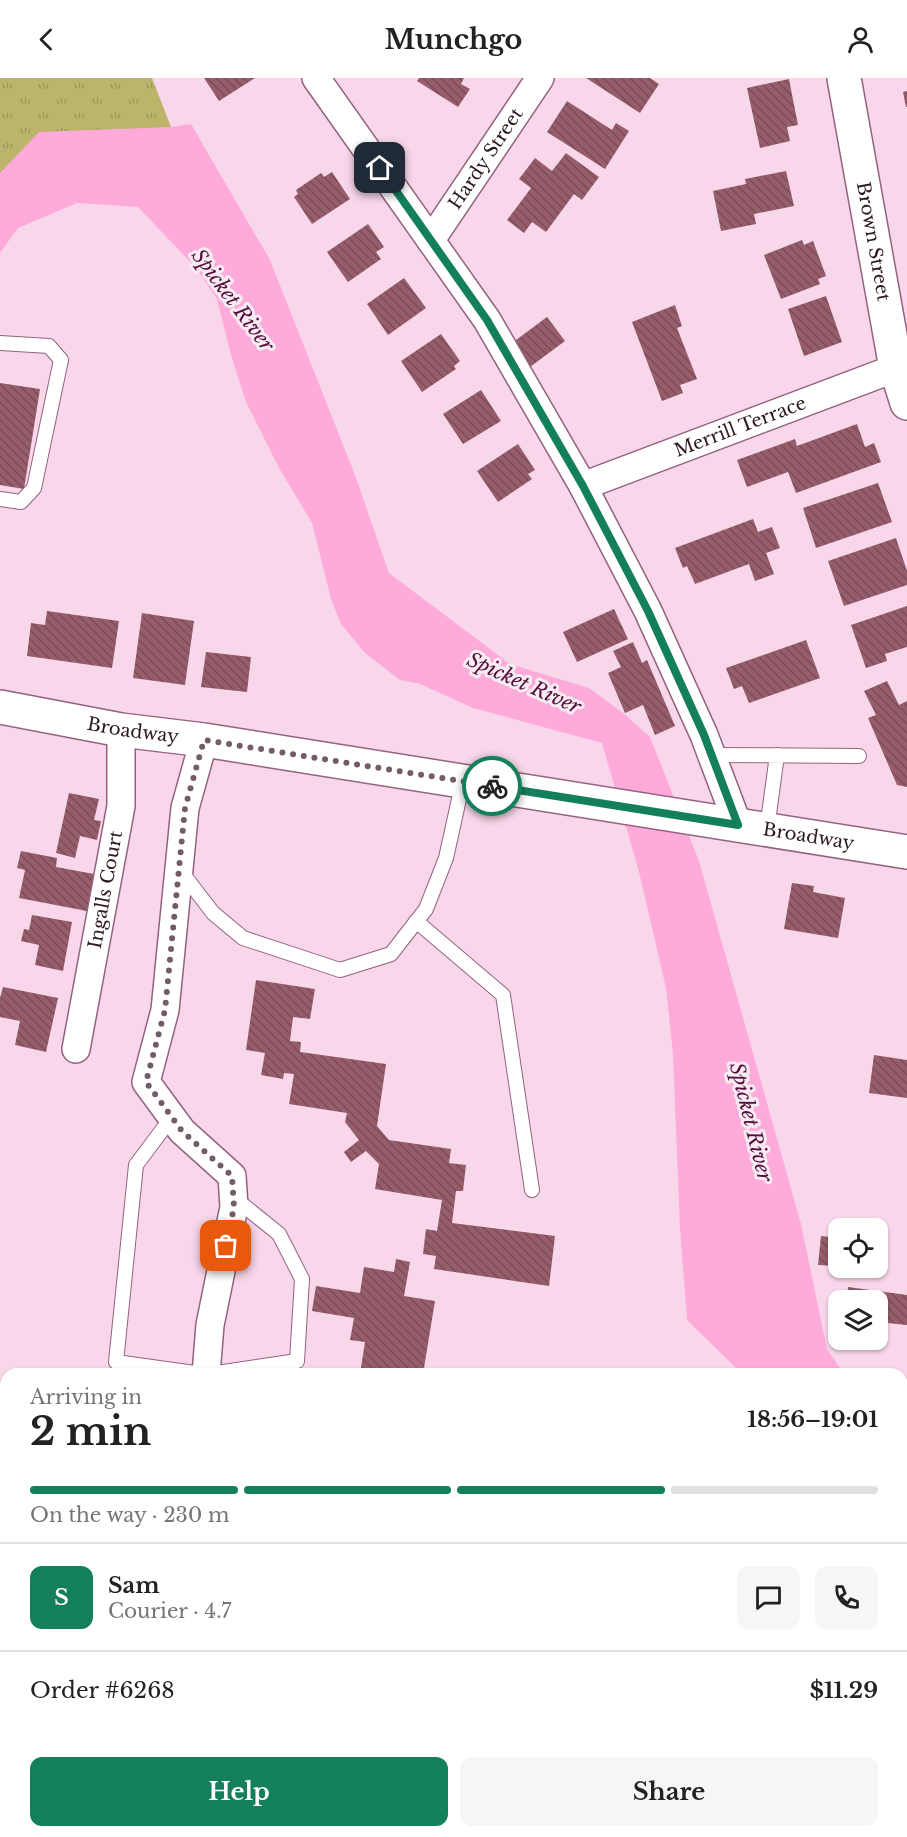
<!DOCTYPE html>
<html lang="en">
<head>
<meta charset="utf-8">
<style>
  :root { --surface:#fff; --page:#f6f6f6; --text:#222; --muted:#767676; --line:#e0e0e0; --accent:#137f5b }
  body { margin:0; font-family:"Libre Baskerville",serif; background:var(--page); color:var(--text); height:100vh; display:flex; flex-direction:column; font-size:22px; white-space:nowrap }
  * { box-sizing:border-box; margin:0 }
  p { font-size:20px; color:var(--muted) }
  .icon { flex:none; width:33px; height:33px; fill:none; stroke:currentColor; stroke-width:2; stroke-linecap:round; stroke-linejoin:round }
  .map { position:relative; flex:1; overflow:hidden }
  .side { position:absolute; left:0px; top:1290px; width:908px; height:470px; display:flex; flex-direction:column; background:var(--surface); border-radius:18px 18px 0 0; box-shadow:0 2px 4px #0004 }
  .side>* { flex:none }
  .fabs { position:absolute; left:828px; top:1140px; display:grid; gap:12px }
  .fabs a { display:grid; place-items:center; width:60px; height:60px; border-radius:12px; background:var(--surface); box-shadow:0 2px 4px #0004; font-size:30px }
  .pin { position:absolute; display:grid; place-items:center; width:51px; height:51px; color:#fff; margin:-26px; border-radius:12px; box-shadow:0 3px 9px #0006 }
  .courier { position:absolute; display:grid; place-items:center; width:60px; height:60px; margin:-30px; border:4px solid #137f5b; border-radius:50%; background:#fff; color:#222; box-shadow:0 2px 8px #0007 }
  .head em { font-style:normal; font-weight:800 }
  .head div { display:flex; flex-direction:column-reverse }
  .head { display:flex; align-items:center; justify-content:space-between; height:102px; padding:0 30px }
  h1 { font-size:39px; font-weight:800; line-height:45px }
  .bar { display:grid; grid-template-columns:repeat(4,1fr); gap:9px 6px; align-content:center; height:72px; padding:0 30px }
  .bar i { height:8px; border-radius:4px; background:var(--line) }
  .bar .on { background:var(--accent) }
  .bar p { grid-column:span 4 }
  .line { display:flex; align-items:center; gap:15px; padding:0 30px; border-top:2px solid var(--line) }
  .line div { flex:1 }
  .round { display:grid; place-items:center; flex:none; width:63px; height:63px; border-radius:12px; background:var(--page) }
  .primary-button { display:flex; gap:12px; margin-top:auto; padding:12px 30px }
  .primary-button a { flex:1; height:69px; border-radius:12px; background:var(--accent); color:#fff; font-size:24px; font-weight:800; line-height:69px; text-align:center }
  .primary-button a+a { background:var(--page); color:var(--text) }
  header { display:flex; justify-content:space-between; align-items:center; height:78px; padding:0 30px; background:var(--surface); font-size:27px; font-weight:800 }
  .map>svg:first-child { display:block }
  .grass { fill:url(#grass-tufts) }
  .water { fill:#feabdb }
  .building { fill:url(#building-back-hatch) }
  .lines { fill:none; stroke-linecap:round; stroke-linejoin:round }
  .service-casing { stroke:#94627f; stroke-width:16 }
  .minor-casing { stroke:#94627f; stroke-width:30 }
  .tertiary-casing { stroke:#94627f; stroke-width:36 }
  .primary-casing { stroke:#94627f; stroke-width:36 }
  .service { stroke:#fff; stroke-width:14 }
  .minor { stroke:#fff; stroke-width:27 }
  .tertiary { stroke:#fff; stroke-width:33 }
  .primary { stroke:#fff; stroke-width:33 }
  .done { stroke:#745b69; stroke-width:6; stroke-dasharray:0 10.8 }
  .route { stroke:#137f5b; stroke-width:8 }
  .labels { text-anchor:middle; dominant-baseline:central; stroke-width:6; stroke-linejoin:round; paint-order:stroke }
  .street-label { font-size:18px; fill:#2d1824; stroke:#f7ecf2 }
  .water-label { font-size:20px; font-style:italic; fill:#530c3d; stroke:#f7ecf2 }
</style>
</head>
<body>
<header><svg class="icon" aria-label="back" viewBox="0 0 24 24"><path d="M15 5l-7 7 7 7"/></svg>Munchgo<svg class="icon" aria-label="person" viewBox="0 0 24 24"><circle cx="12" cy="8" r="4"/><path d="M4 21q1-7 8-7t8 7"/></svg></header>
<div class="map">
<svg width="907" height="1759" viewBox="0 0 907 1759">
  <defs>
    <pattern id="grass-tufts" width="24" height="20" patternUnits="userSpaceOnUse" patternTransform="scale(1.5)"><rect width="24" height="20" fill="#bbb46a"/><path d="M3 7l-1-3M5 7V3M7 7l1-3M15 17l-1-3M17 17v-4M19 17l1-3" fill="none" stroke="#a19a5c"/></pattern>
    <pattern id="building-back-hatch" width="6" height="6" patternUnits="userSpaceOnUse" patternTransform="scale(1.5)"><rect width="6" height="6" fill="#965d6b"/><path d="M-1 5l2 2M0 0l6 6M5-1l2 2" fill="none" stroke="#7b4c58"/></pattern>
  </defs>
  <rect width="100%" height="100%" fill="#f9d7ea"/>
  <path class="grass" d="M0,0h152l19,49 -171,46z"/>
  <path class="water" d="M191,46l79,136 85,215 34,98 121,91 79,24 34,25 27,24 49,124 102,363 26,125 17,25h-102l-55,-54 -7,-91 -7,-175 -7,-66 -27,-116 -37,-129 -129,-35 -53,-24 -20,-4 -35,-27 -24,-29 -10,-25 -19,-76 -33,-55 -33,-66 -15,-47 -14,-56 -21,-31 -58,-61 -61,-4 -59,25 -18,25v-80l39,-41 132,-5z
    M902,1372l5,6v154l-5,-6z"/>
  <path class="building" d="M204,0h51l-36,23z
    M419,0h45l-3,6 9,5 -12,18 -41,-26z
    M586,0h64l9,6 -19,29z
    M789,1l9,46 -11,2 3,14 -30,7 -13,-60z
    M907,13v16h-1l-3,-15z
    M567,23l45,29 4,-7 13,8 -24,38 -58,-37z
    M566,75l33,24 -17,23 -8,-6 -28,38 -14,-10 -8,11 -17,-13 24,-32 -12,-9 16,-21 17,13z
    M786,93l8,35 -40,8 2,10 -35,7 -8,-40 33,-7 -1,-5z
    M332,94l18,27 -38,25 -18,-27 4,-3 -2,-4 25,-17 3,4z
    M368,146l16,23 -8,5 5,7 -33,23 -21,-30z
    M802,162l2,5 9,-4 13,35 -8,3 2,5 -39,15 -17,-44z
    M404,200l22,30 -38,27 -21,-31z
    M826,218l16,46 -38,14 -16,-47z
    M675,227l7,21 -5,2 20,51 -17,6 3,8 -21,8 -30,-79z
    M547,239l18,24 -35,26 -18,-24z
    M441,256l19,27 -6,5 2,3 -34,23 -21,-31z
    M0,305l40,6 -16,100 -24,-4z
    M481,312l20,31 -38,23 -20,-30z
    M857,346l8,23 9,-4 7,19 -85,31 -8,-21 -41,15 -10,-27 58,-21 2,7z
    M518,366l17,26 -7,4 4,5 -34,23 -21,-31z
    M878,405l14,39 -76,26 -13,-40z
    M753,441l5,13 14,-5 8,21 -14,5 8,21 -19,7 -6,-17 -54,20 -8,-18 -4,2 -8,-20z
    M896,460l11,33v14l-63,21 -16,-45z
    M907,528v41l-22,7 2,7 -21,7 -15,-43z
    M614,531l14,30 -51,23 -14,-30z
    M47,533l72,10 -7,47 -85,-12 4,-33 14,2z
    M142,535l52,8 -9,64 -52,-7z
    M806,562l14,38 -71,25 -7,-17 -8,3 -8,-21z
    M633,564l9,21 5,-3 28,66 -20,9 -12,-30 -18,8 -17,-40 13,-6 -8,-16z
    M206,574l45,5 -4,35 -46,-5z
    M887,603l12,24 8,-4v86l-10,-2 -29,-67 8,-3 -12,-24z
    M69,715l30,6 -5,21 7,1 -4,19 -17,-4 -5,22 -19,-5z
    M21,773l36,7 -1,9 38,7 -7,37 -68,-13 6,-28 -8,-2z
    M792,805l22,3 -1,6 32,6 -7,40 -54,-9z
    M32,837l40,7 -9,49 -28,-6 4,-20 -18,-4 3,-12 5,1z
    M256,902l59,9 -5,30 -17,-2 -3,24 11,1 -1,10 86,12 -9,62 12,14 62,9 -2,14 17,2 -3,26h-7l-4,32 103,13 -6,50 -115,-17 2,-13 -13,-2 3,-25 11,2 5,-31 -67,-11 4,-25 -13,-13 -15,11 -7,-10 15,-12 -14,-18 2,-9 -58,-9 5,-30 -10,-1 -1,6 -22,-4 4,-22 -19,-3z
    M3,909l55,11 -12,54 -31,-7 5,-24 -20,-4v-19z
    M874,977l33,5v38l-38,-5z
    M821,1158l17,2v28l-20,-1z
    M396,1181l14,3 -6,34 31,5 -12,73h-63l5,-32 -15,-2 4,-22 -42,-7 4,-25 44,7 4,-26 30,5z
    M848,1209l59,8v30l-29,-3v-22h-31z
    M0,1464l6,3v26l-6,10z
    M6,1527v95l-6,11v-96z
    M258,1754h191l-1,5h-191z"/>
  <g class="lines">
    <defs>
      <path id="service" d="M0,265l49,3 12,14 -27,128 -13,14 -21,-3
        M712,677l147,1
        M767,751l10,-74
        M180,792l33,43 30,25 97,32 51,-16 35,-45 20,-51 17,-77
        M416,843l87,74 29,195
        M172,1039l-36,48 -20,197 86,12
        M210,1296l87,-13 5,-82 -23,-45 -46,-37
        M0,1370l6,2
        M0,1647l6,1
        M584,1759v-5
        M670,1759l2,-5"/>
      <g id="minor">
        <path d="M316,0l171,242 96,166 65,125 56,124 34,90"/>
        <path id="s1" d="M431,162l109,-162"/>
        <path id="s2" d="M583,408l313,-118 11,2"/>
        <path d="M204,662l-19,68 -20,202 -19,72 36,49 50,45 2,31 -24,118 -4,49"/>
        <path id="s3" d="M76,971l45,-243v-76"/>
        <path d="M140,1759l1,-5"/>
      </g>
      <g id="tertiary">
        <path id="s4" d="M844,0l52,290 11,35"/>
      </g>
      <g id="primary">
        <path id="s5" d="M0,629l121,23 83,10 703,112"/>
      </g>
    </defs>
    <use href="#service" class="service-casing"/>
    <use href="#minor" class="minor-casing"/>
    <use href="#tertiary" class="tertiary-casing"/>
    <use href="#primary" class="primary-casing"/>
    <use href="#service" class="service"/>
    <use href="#minor" class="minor"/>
    <use href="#tertiary" class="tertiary"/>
    <use href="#primary" class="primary"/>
  </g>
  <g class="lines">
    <path class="done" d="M226,1168l8,-39 -2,-31 -50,-45 -36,-49 19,-72 20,-202 19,-68 288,46"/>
    <path class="route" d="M380,90l107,152 96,166 65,125 56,124 34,90 -246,-39"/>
  </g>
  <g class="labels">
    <g class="street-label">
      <text stroke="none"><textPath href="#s1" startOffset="98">Hardy Street</textPath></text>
      <text stroke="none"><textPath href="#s4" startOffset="166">Brown Street</textPath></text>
      <text stroke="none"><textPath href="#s2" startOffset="168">Merrill Terrace</textPath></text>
      <text stroke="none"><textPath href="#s5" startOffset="135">Broadway</textPath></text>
      <text stroke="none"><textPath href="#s5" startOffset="819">Broadway</textPath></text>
      <text stroke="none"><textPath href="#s3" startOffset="162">Ingalls Court</textPath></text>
    </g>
    <g class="water-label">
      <text transform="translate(233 222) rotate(53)">Spicket River</text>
      <text transform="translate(524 605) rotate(24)">Spicket River</text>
      <text transform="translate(751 1044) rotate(76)">Spicket River</text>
    </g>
  </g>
</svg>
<div class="fabs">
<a><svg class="icon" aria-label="locate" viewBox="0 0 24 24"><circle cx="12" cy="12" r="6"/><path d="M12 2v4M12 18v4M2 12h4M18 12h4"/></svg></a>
<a><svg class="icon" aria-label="layers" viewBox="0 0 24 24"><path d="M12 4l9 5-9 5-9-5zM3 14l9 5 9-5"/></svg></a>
</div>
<div class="pin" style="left:226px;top:1168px;background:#ea580c"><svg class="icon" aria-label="bag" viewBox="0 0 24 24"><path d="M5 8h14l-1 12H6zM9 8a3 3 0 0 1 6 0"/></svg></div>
<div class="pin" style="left:380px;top:90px;background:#1f2937"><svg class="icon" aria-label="home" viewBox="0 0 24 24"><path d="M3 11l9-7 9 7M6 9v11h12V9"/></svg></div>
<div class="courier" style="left:492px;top:708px"><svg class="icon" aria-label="bike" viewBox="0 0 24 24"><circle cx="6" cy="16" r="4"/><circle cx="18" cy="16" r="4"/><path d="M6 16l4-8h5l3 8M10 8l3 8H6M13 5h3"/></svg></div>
<section class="side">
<div class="head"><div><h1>2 min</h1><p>Arriving in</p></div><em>18:56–19:01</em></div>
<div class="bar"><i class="on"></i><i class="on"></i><i class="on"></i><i></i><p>On the way · 230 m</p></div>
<div class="line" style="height:108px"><b class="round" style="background:var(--accent);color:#fff">S</b><div><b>Sam</b><p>Courier · 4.7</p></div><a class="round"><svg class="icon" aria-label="chat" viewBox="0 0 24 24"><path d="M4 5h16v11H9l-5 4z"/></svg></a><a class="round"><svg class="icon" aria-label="phone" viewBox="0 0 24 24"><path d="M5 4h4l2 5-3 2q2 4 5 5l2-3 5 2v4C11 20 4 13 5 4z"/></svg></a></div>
<div class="line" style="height:78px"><div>Order #6268</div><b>$11.29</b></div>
<div class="primary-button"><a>Help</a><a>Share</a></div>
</section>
</div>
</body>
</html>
